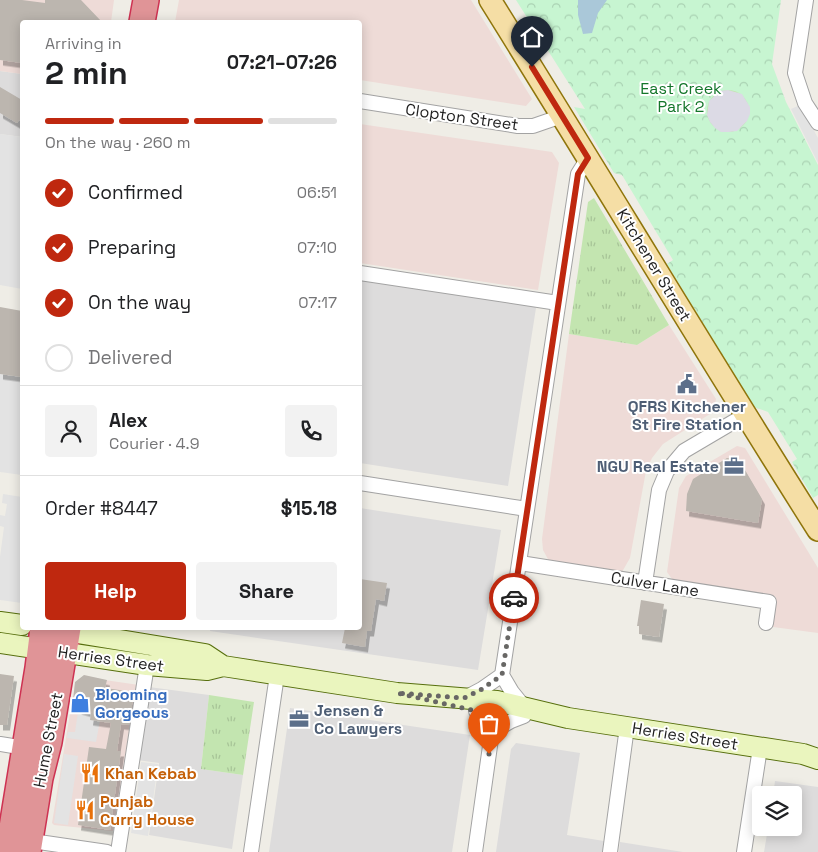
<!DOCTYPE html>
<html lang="en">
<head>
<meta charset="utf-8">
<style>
  :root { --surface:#fff; --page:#f2f2f2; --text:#202124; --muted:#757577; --line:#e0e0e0; --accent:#bf280f }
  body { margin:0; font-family:"Space Grotesk",sans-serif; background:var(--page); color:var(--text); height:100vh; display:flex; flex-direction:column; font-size:19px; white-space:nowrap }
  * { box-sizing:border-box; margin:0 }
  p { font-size:16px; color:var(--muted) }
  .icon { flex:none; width:28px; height:28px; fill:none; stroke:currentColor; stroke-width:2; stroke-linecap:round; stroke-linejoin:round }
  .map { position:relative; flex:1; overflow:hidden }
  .panel { position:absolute; left:20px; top:20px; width:342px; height:610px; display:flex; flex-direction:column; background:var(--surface); border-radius:5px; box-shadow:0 2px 12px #0003 }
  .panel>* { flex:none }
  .fabs { position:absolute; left:752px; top:786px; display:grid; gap:10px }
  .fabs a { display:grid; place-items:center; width:50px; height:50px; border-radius:5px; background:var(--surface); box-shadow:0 2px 12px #0003; font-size:25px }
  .pin { position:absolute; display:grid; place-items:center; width:42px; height:42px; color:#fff; margin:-51px -21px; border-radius:50% 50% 50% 0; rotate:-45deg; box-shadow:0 0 5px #0007 }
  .pin .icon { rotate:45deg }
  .courier { position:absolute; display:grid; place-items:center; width:50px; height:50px; margin:-25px; border:4px solid #bf280f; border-radius:50%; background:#fff; color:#222; box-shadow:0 1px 6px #0007 }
  .headline em { font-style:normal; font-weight:700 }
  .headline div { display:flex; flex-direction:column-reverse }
  .headline { display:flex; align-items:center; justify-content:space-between; height:85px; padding:0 25px }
  h1 { font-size:32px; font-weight:700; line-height:38px }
  .bar { display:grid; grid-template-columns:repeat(4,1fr); gap:8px 5px; align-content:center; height:60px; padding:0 25px }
  .bar i { height:6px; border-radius:4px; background:var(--line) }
  .bar .active { background:var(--accent) }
  .bar p { grid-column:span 4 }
  .line { display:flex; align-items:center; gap:12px; padding:0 25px; border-top:1px solid var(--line) }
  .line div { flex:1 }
  .round { display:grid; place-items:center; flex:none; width:52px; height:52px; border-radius:5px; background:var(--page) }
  ol { padding:0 25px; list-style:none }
  li { display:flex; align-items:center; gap:15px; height:55px }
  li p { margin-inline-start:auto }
  li .icon { padding:5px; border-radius:50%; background:var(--accent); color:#fff; stroke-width:4 }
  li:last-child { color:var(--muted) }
  li i { width:28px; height:28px; border:2px solid var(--line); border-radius:50% }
  .button { display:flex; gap:10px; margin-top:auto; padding:10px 25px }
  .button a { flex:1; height:58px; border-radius:5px; background:var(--accent); color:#fff; font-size:20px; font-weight:700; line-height:58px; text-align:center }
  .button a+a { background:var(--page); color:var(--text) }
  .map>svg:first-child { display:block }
  .residential { fill:#dddcdc }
  .commercial { fill:#eedbd7 }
  .grass { fill:url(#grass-tufts) }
  .park { fill:url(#park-crowns) }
  .garden { fill:#c3e5b0 }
  .parking { fill:#e3e3e3 }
  .plaza { fill:#dcdae5 }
  .water { fill:#aac8d9 }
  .building { fill:#bcb6af; filter:url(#shadow) }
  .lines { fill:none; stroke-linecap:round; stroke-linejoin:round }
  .street-casing { stroke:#a3a3a3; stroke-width:16 }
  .secondary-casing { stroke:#576f0d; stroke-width:22 }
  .primary-casing { stroke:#8f750b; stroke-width:24 }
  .highway-casing { stroke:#ce3252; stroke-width:28 }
  .street { stroke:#fff; stroke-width:14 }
  .secondary { stroke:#eaf5be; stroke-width:20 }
  .primary { stroke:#f5dea5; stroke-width:21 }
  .highway { stroke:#e09497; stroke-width:25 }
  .done { stroke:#686765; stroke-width:5; stroke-dasharray:0 9 }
  .route { stroke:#bf280f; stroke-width:6 }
  .labels { text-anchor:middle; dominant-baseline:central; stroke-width:4; stroke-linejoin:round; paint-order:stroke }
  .park-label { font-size:16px; fill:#14762a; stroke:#fff }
  .street-label { font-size:16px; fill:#1f1f1f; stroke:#fff }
  .service-label { font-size:16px; font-weight:bold; fill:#4e5e75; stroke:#fff }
  .shop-label { font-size:16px; font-weight:bold; fill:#366cbe; stroke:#fff; text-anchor:start }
  .food-label { font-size:16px; font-weight:bold; fill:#c56008; stroke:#fff; text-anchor:start }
</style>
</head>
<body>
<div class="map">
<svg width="818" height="852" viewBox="0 0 818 852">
  <defs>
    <pattern id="grass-tufts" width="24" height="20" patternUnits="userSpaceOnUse" patternTransform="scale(1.25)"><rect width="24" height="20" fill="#c3e5b0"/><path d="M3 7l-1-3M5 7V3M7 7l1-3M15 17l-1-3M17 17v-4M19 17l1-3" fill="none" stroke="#a7c497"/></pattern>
    <pattern id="park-crowns" width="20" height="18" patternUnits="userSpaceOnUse" patternTransform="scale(1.25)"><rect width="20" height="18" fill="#c7f5d1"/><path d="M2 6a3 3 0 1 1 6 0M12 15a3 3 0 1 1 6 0" fill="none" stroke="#aad2b3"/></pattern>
    <filter id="shadow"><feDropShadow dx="3" dy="5.5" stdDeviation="0" flood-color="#0004"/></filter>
  </defs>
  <rect width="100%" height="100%" fill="#efede6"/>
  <path class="residential" d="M0,71l22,3v63l-22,-3z
    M360,279l174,26 2,3 -28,178 -148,-23z
    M360,508l141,22 -23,140 -268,-39 1,-3h149z
    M149,687l60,8 -8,74 42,6 -11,74 -83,-14 10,-72 -22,-3z
    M290,708l180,27 -18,117h-183z
    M516,743l64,10 -13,82 37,6 -1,11h-107l15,-103z
    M775,781l43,6v65h-54l4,-24h26v-33h-21z
    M620,842l63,10h-64z"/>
  <path class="commercial" d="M0,0h114l-3,22h-89v52l-22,-3z
    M179,0h292l61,99 -6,7 -166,-26v-58h-185z
    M360,124l192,28 7,11 -21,127 -178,-27z
    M669,325l47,74 -3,13 -50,32 -11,14 -6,13 -16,87 -8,14 -73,-11 -6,-11 -1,-11 27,-205 68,11z
    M737,446l8,2 73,120v65l-45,-6 3,-30 -104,-18 -5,-7 12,-84 7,-12z
    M84,677l55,8 -26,146 -59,-6 -2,-2 23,-140z"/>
  <path class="grass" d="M594,198l75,127 -32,20 -68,-11 19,-132z
    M209,695l45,7 -11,73 -42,-6z"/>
  <path class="park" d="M516,0h265l-9,64 14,38 32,63v330l-5,3 -21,-36 5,-3 -29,-47 -14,-5 -87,-143 6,-4 -51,-85 -8,-2 -40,-66 11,2z"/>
  <path class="garden" d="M707 111a21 21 0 1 1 42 0a21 21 0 1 1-42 0Z"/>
  <path class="parking" d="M800,105l18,33v25l-27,-54z
    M0,134l22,3v152l-22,-4z
    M0,374l22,3v98l-22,-3z
    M3,494l19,3v106l-22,-3v-43l4,-30 -4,-1v-11l5,1 2,-12 -5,-1z
    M78,712l23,3 -5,27 -29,-4 1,-6h7z
    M64,754l14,2 -10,69 -14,-2z
    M141,762l17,2 -10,72 -17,-3z"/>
  <path class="plaza" d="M728,90l14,4 8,13v7l-3,7 -10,10 -8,1h-8l-6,-4 -5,-6 -3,-7 2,-14 11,-10z"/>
  <path class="water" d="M578,0h29l-9,13 -6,20 -9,1 -5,-19z"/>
  <path class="building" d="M0,0h22l23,3v-3h36l21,22h-80v41l-22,-3z
    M0,87l22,13v22l-3,-2 -2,3 -17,-10z
    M0,307l22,4v66l-22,-3z
    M727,458l12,2 23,39 -4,24 -72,-12 1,-17 6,-15z
    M360,579l27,4 -3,18 -8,-2 -5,32h-4l-2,16 -23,-4 3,-15h15z
    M641,600l23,4 -5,33 -20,-3v-8h-2z
    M0,674l14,2 -7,49h-7z
    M84,675l23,5 -2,8 29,4 -5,33 -8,-1 -4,27h4l-11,79 -32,-5 11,-78 17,2 5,-26 -21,-3 1,-7h2l-14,-4 -6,-8 2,-19z"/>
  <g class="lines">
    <defs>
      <path id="street" d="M806,0l-11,73 10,30 13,20
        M360,101l158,25h15l29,-10
        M360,273l198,30
        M360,483l167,26
        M520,563l249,39 -3,21
        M645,583l14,-93 8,-19 17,-20 61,-36
        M465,698l17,-9 20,-14
        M525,708l-13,-16 -10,-17 76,-501 10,-16
        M492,732l19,-11 13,-5
        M0,744l25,4
        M25,840l82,12
        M118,852l29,-187
        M251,852l26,-177
        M475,852l17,-120 -7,-13 -9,-8
        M610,852l17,-125
        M744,852l16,-104"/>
      <path id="secondary" d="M0,622l22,3
        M53,629l152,25 18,12
        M0,643l147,22 60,5 16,-4 174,27 100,8 71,17 235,36 15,5"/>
      <path id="primary" d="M490,0c110,176 217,355 328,530"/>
      <path id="highway" d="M142,22l4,-22
        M8,852l30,-184 5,-40
        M28,852l12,-74 9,-36 19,-114"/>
    </defs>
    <use href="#street" class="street-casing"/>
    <use href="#secondary" class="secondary-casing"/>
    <use href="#primary" class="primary-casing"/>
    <use href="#highway" class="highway-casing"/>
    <use href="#street" class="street"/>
    <use href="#secondary" class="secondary"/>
    <use href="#primary" class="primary"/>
    <use href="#highway" class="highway"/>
  </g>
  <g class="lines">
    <path class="done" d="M489,754c4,-23 5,-26 -13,-43l-79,-18 67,5 18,-9 20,-14 12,-77"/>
    <path class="route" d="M514,598l64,-424 10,-16 -56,-91"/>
  </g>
  <defs>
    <symbol id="civic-bare" viewBox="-9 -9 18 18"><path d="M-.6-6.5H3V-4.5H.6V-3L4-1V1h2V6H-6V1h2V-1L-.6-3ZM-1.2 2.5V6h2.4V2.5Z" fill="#5c6f8a" stroke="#fff" stroke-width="2.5" paint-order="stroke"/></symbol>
    <symbol id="office-bare" viewBox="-9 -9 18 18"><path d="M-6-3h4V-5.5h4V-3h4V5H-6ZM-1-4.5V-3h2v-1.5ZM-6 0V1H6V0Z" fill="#5c6f8a" stroke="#fff" stroke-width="2.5" paint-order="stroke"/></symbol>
    <symbol id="shop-bare" viewBox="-9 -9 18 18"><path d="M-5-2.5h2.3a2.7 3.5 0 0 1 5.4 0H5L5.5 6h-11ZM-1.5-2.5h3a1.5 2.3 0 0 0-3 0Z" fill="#3f7fe0" stroke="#fff" stroke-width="2.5" paint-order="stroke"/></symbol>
    <symbol id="restaurant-bare" viewBox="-9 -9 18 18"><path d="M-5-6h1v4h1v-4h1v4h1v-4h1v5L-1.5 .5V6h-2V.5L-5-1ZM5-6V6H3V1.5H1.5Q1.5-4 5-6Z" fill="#e8710a" stroke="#fff" stroke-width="2.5" paint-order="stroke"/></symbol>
  </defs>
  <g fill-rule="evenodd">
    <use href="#civic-bare" x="673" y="370" width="28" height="28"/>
    <use href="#office-bare" x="720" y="452" width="28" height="28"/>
    <use href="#shop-bare" x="66" y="689" width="28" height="28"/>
    <use href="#office-bare" x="285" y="705" width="28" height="28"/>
    <use href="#restaurant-bare" x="76" y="759" width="28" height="28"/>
    <use href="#restaurant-bare" x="71" y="796" width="28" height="28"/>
  </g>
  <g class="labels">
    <g class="park-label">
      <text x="681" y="88">East Creek<tspan x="681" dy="18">Park 2</tspan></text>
    </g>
    <g class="street-label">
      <text transform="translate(462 117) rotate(8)">Clopton Street</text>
      <text transform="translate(654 265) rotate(59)">Kitchener Street</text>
      <text transform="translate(655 584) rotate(9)">Culver Lane</text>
      <text transform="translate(111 659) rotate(8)">Herries Street</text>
      <text transform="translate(685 736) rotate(9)">Herries Street</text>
      <text transform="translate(48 740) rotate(-79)">Hume Street</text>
    </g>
    <g class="service-label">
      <text x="687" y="406">QFRS Kitchener<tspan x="687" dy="18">St Fire Station</tspan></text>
      <text x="719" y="466" text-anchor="end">NGU Real Estate</text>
      <text x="314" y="710" text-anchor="start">Jensen &amp;<tspan x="314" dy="18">Co Lawyers</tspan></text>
    </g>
    <g class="shop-label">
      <text x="95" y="694">Blooming<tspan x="95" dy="18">Gorgeous</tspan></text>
    </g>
    <g class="food-label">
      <text x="105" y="773">Khan Kebab</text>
      <text x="100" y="801">Punjab<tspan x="100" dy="18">Curry House</tspan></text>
    </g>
  </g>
</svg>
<div class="fabs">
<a><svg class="icon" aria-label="layers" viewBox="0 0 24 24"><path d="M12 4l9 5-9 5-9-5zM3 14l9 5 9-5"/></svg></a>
</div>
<div class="pin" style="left:489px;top:754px;background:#ea580c"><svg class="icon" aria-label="bag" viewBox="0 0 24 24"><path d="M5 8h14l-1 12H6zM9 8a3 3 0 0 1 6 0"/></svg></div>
<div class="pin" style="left:532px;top:67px;background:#1f2937"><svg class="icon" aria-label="home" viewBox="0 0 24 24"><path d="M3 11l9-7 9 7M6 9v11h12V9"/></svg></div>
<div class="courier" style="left:514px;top:598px"><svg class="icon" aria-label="car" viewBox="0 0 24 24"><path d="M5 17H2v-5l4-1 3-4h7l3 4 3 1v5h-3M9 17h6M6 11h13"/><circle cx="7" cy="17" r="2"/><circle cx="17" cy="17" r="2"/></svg></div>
<section class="panel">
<div class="headline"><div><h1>2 min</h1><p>Arriving in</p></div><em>07:21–07:26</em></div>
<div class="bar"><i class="active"></i><i class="active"></i><i class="active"></i><i></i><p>On the way · 260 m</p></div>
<ol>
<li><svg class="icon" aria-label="check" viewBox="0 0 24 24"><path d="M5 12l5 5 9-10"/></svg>Confirmed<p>06:51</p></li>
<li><svg class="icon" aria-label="check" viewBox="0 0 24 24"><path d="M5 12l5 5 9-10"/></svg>Preparing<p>07:10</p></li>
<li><svg class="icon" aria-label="check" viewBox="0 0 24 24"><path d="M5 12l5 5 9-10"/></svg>On the way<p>07:17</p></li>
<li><i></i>Delivered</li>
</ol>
<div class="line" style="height:90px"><a class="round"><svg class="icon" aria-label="person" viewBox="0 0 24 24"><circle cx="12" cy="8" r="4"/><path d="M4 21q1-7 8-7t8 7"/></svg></a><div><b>Alex</b><p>Courier · 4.9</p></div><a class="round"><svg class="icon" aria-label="phone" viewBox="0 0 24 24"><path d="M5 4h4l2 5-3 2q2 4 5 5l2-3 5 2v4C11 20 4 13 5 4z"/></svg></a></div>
<div class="line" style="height:65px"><div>Order #8447</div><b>$15.18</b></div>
<div class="button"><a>Help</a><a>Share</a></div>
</section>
</div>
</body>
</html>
